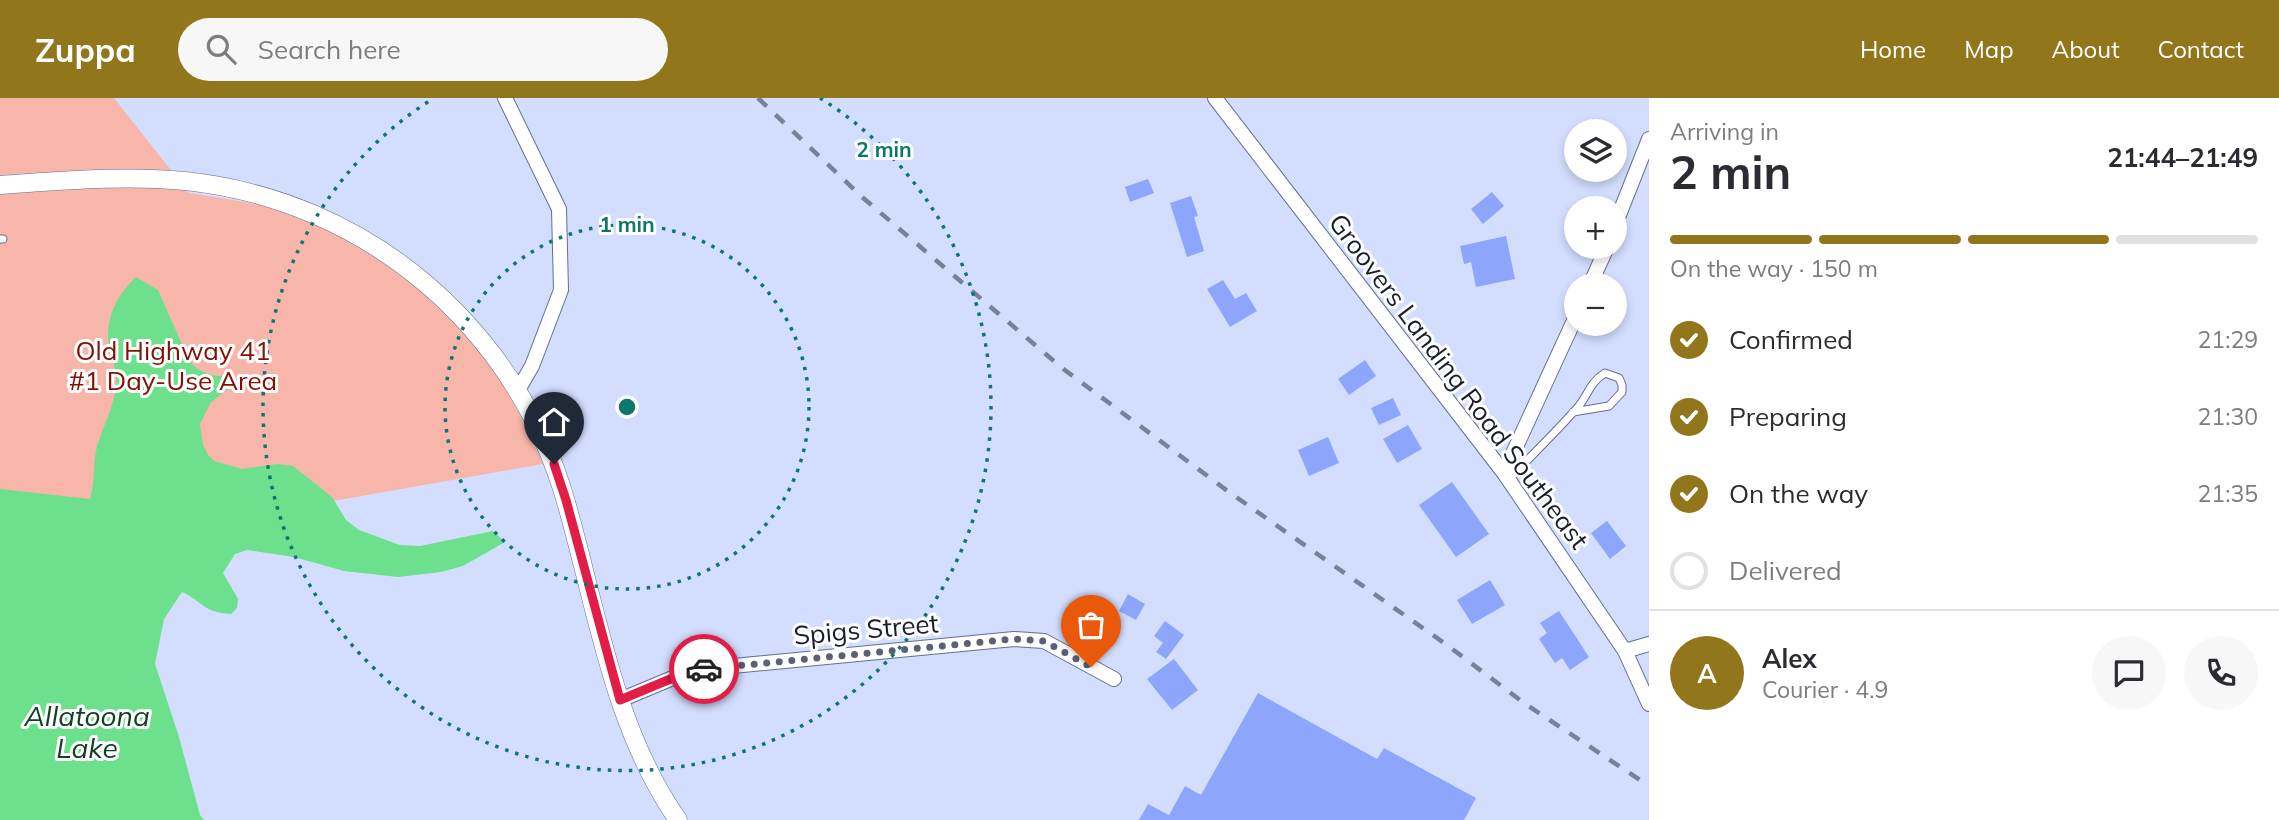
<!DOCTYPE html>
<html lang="en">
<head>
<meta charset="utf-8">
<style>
  :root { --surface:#fff; --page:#f7f7f7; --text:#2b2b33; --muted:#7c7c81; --line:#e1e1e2; --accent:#91761b }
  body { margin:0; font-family:Mulish,sans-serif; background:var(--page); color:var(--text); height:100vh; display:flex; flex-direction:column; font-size:26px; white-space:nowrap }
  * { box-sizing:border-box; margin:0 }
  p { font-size:23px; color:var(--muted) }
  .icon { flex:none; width:38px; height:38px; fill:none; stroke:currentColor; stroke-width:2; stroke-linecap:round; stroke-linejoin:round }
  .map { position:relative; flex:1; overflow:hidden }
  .side { display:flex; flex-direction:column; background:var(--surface); width:630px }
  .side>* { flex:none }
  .fabs { position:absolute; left:1564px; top:21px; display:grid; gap:14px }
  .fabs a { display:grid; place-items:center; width:63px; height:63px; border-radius:50%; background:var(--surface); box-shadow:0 4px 10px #0003; font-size:35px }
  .pin { position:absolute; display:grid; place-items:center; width:60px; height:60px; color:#fff; margin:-72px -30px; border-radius:50% 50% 50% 0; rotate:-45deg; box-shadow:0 0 7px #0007 }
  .pin .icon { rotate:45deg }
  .courier { position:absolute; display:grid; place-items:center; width:70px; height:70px; margin:-35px; border:5px solid #e11d48; border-radius:50%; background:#fff; color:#222; box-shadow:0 2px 9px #0007 }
  .overview em { font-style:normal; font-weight:700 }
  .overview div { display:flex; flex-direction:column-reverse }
  .overview { display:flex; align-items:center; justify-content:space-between; height:119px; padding:0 21px }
  h1 { font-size:46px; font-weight:700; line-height:52px }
  .bar { display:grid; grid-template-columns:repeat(4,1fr); gap:10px 7px; align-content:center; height:84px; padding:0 21px }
  .bar i { height:9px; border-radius:5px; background:var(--line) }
  .bar .on { background:var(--accent) }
  .bar p { grid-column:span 4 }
  .line { display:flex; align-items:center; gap:18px; padding:0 21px; border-top:2px solid var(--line) }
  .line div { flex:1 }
  .round { display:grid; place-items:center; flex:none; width:74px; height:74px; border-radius:37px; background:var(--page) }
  ol { padding:0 21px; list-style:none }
  li { display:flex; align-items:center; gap:21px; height:77px }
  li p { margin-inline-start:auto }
  li .icon { padding:7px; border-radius:50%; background:var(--accent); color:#fff; stroke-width:4 }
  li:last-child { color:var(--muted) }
  li i { width:38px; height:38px; border:4px solid var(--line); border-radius:50% }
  header { display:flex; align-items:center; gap:42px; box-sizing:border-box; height:98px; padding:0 35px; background:var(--accent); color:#fff }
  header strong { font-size:33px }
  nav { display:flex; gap:38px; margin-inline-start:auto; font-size:24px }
  .search { width:490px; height:63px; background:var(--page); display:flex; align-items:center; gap:18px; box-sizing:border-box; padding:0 24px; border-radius:38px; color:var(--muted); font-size:26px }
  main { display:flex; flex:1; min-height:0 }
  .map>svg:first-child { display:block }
  .green { fill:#f8b6aa }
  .water { fill:#6ce08d }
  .building { fill:#8da6fc }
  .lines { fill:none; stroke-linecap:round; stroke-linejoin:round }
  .service-casing { stroke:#636f92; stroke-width:9 }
  .minor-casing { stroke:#636f92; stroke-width:16 }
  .tertiary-casing { stroke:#636f92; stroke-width:19 }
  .service { stroke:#fff; stroke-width:7 }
  .minor { stroke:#fff; stroke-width:14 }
  .tertiary { stroke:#fff; stroke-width:18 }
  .rail { stroke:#798198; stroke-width:4.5; stroke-dasharray:12 12; stroke-linecap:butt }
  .done { stroke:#5a6176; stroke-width:7; stroke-dasharray:0 12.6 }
  .route { stroke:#e11d48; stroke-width:9 }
  .ring { fill:none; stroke:#0f766e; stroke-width:3.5; stroke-dasharray:3.5 7 }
  .labels { text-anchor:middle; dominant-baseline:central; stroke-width:6; stroke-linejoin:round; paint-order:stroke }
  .park-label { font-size:26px; fill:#841003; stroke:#fff }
  .street-label { font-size:26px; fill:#191e2c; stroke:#fff }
  .water-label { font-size:28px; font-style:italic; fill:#124121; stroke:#fff }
  .centre { fill:#0f766e; stroke:#fff; stroke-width:3.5 }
  .ring-label { font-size:21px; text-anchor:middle; font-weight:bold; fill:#0f766e; stroke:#fff; stroke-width:6; stroke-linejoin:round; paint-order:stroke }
</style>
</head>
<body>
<header>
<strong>Zuppa</strong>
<div class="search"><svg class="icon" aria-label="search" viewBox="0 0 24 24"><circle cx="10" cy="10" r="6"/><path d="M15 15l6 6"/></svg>Search here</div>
<nav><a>Home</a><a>Map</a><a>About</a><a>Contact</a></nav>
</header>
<main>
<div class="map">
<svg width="1649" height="722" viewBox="0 0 1649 722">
  <rect width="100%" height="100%" fill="#d3defe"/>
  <path class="green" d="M0,0h114l75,95c30,5 64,9 94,18 85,29 166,93 216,168 17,27 31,55 44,85l-283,50 -260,41z"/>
  <path class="water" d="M136,179l22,13 31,70c11,15 25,17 44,16l3,7 -25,19 -11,22 3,21 5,10 6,6 28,8 36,-5 15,2 39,31 14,23 13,10 41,15 20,1 73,-15 12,11 -42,24 -22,6 -43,5 -54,-6 -50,-14 -47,-7 -12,4 -12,19 15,26 -1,9 -6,6c-29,-2 -26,-11 -49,-22l-18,27 -9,45 24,73 21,78 4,5h-204v-331l90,10c6,-19 2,-41 9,-59 6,-17 14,-33 17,-52 2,-14 -3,-25 -6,-38 -7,-28 6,-54 26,-73z"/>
  <path class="building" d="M1148,81l6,14 -24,9 -5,-15z
    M1492,94l12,14 -21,18 -12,-15z
    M1191,98l7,20 -4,1 10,34 -17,6 -17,-54z
    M1506,138l9,43 -39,8 -5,-25 -7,2 -4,-18z
    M1223,182l12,19 11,-6 11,18 -27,16 -23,-38z
    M1365,262l11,16 -27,19 -11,-16z
    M1393,300l8,17 -22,10 -8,-17z
    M1408,327l14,24 -25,14 -14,-24z
    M1328,339l11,26 -30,13 -11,-26z
    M1452,384l37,52 -33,23 -37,-52z
    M1607,423l19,25 -16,13 -19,-26z
    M1490,482l15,25 -33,19 -15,-24z
    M1128,496l17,10 -9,16 -17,-9z
    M1559,513l30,46 -19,13 -8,-12 -7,5 -16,-24 8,-6 -7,-10z
    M1165,523l19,14 -18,24 -10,-7 7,-9 -9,-7z
    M1174,561l24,31 -26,20 -25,-31z
    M1258,595l119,66 7,-11 92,50 -12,22h-325l9,-16 21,11 16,-29 16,9z"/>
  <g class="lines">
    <defs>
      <path id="service" d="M0,141h3
        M1509,381c23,-24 47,-47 69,-72 10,-12 12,-25 27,-34l14,5 3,7v7l-13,14 -36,6"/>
      <path id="minor" d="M505,0l54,111 2,81 -29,76 -14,24
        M1215,0l289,375 121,178 24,53
        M1615,127l34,-86
        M1590,187l17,-38
        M1504,375l73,-159
        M1625,553l24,-7
        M620,602l72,-30 322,-31 30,2 70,38"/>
      <path id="tertiary" d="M0,87c61,-4 124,-10 185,-4 182,19 331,146 381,321 31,107 47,225 112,318"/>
    </defs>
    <use href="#service" class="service-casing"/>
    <use href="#minor" class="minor-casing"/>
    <use href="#tertiary" class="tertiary-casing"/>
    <use href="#service" class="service"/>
    <use href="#minor" class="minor"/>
    <use href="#tertiary" class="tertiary"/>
    <path class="rail" d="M758,0l104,99 200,171 167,124 218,153 77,58 125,83"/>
  </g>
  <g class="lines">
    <path class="done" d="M704,571l310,-30 30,2 47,26"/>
    <path class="route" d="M554,366l12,36 54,200 72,-30 12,-1"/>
  </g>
  <g class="ring">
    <circle cx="627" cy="309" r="182"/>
    <path d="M820 0A364 364 0 1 1 434 0"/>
  </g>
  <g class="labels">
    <g class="park-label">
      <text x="173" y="252">Old Highway 41<tspan x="173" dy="30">#1 Day-Use Area</tspan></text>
    </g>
    <g class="street-label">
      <text transform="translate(1459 283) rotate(53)">Groovers Landing Road Southeast</text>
      <text transform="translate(866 531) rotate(-5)">Spigs Street</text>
    </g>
    <g class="water-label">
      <text x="87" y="617">Allatoona<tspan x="87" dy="32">Lake</tspan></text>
    </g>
  </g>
  <circle cx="627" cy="309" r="10" class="centre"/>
  <g class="ring-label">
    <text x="884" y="59">2 min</text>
    <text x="627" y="134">1 min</text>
  </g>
</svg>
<div class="fabs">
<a><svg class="icon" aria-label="layers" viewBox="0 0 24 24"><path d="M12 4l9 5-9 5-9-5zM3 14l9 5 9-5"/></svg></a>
<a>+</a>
<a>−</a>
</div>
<div class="pin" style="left:1091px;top:569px;background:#ea580c"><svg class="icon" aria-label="bag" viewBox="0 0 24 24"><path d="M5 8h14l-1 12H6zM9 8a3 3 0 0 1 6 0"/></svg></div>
<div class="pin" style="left:554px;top:366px;background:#1f2937"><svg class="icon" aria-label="home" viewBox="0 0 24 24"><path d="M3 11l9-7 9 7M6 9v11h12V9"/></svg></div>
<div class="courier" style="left:704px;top:571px"><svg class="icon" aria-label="car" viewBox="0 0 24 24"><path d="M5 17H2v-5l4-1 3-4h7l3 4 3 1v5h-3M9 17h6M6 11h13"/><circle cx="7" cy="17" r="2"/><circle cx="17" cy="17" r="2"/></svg></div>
</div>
<section class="side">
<div class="overview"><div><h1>2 min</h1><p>Arriving in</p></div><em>21:44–21:49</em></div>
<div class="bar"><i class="on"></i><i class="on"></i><i class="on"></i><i></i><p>On the way · 150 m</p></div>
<ol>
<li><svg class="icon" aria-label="check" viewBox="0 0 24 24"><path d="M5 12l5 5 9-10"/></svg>Confirmed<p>21:29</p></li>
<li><svg class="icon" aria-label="check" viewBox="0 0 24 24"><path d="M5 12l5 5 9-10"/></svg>Preparing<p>21:30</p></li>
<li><svg class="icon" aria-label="check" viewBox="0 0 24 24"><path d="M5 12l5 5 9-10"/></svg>On the way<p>21:35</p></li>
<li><i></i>Delivered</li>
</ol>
<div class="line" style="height:126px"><b class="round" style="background:var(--accent);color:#fff">A</b><div><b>Alex</b><p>Courier · 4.9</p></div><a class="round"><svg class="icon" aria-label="chat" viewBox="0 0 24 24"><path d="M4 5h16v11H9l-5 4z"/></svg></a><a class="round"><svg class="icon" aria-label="phone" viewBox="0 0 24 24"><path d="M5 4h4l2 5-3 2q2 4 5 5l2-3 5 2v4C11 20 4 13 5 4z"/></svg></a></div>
</section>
</main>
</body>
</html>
